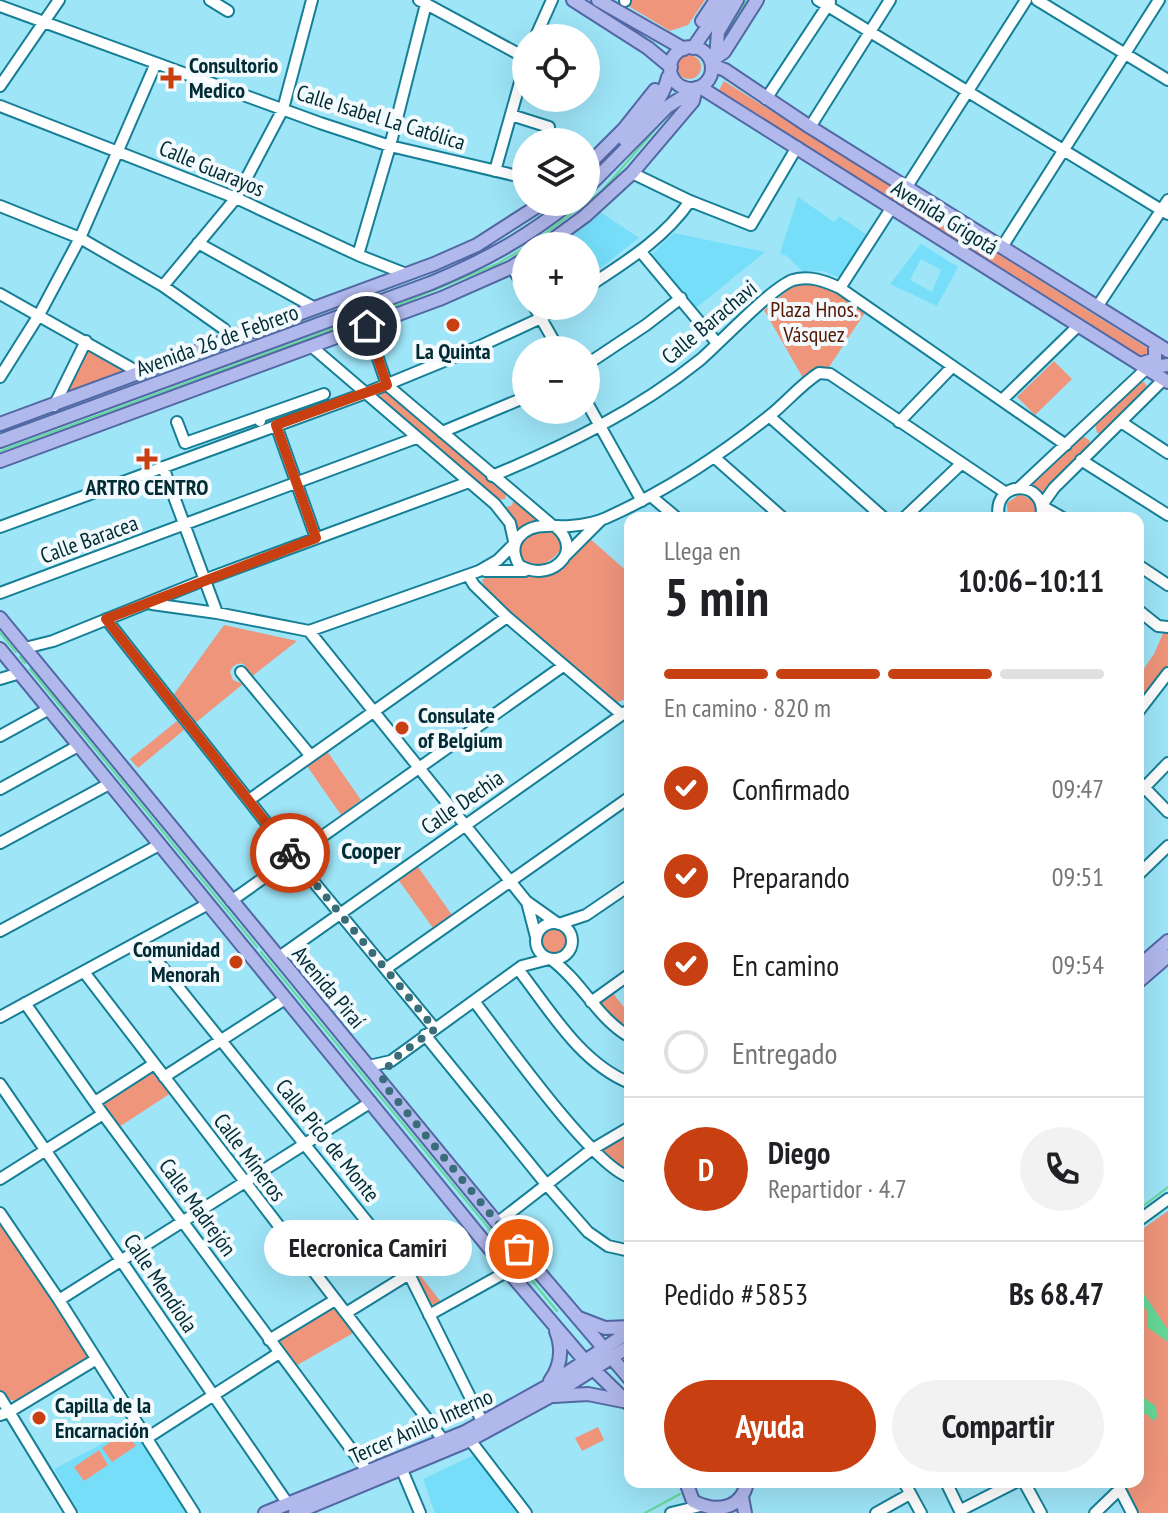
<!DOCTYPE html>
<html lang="es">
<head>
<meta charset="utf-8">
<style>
  :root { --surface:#fff; --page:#f2f2f2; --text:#202124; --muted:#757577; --line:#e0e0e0; --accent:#c84011 }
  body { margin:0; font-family:"PT Sans Narrow",sans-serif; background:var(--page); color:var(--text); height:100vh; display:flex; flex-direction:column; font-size:30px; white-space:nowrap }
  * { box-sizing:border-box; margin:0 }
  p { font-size:26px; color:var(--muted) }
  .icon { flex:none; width:44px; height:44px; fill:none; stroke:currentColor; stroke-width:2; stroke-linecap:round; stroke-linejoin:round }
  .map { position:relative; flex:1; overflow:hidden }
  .sheet { position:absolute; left:624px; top:512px; width:520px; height:976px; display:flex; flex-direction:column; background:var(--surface); border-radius:16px; box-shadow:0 8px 32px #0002 }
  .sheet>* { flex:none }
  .tools { position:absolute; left:512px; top:24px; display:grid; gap:16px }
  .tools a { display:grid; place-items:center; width:88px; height:88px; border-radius:50%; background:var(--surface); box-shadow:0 8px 32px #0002; font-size:40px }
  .pin { position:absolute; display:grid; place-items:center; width:68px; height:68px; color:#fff; margin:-34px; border:4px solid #fff; border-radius:50%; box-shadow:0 2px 8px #0007 }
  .courier { position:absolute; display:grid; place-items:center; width:80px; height:80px; margin:-40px; border:6px solid #c84011; border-radius:50%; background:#fff; color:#222; box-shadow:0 2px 10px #0007 }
  .bubble { position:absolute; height:56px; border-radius:28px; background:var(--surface); box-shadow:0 8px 32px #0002; font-size:26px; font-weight:800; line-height:56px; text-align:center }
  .head em { font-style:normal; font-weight:800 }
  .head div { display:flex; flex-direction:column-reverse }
  .head { display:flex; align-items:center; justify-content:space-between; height:136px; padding:0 40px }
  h1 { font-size:52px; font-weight:800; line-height:60px }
  .bar { display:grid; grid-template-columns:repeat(4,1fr); gap:12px 8px; align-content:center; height:96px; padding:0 40px }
  .bar i { height:10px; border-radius:6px; background:var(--line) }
  .bar .selected { background:var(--accent) }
  .bar p { grid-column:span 4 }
  .line { display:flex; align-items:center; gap:20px; padding:0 40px; border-top:2px solid var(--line) }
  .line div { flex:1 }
  .round { display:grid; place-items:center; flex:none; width:84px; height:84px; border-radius:42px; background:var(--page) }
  ol { padding:0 40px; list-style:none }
  li { display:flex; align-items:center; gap:24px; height:88px }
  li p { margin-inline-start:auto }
  li .icon { padding:8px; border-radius:50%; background:var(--accent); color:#fff; stroke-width:4 }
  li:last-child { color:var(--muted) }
  li i { width:44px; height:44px; border:4px solid var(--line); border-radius:50% }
  .button { display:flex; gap:16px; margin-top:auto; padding:16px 40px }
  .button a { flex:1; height:92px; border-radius:48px; background:var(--accent); color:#fff; font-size:32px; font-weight:800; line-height:92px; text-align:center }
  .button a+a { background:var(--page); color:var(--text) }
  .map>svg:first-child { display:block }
  .built { fill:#76def9; fill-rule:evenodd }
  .green { fill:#ef957b }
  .water { fill:#65d898 }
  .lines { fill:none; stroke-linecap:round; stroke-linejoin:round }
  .stream { stroke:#65d898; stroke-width:2 }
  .canal { stroke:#65d898; stroke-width:7 }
  .minor-casing { stroke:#167f96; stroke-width:14 }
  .major-casing { stroke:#5268a4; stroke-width:16 }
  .minor { stroke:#fff; stroke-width:10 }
  .major { stroke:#b1b8ec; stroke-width:12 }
  .done { stroke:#396d79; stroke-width:8; stroke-dasharray:0 14.4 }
  .route { stroke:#c84011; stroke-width:10 }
  .poi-dot { fill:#c84011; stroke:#f2fafd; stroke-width:3 }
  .labels { text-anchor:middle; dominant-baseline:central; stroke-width:8; stroke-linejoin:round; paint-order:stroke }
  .poi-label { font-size:22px; font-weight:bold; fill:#022c35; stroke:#f2fafd; text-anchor:start }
  .street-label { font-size:22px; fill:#022c35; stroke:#f2fafd }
  .park-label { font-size:22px; fill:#581601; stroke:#f2fafd }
  .neighbourhood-label { font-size:24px; font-weight:bold; fill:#022c35; stroke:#f2fafd }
</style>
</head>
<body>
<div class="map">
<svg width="1168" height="1513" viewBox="0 0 1168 1513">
  <rect width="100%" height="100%" fill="#9ee5f8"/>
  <path class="built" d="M798,197l36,25 5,-6 28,19 -28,43 -16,-7 -20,1 -16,-16 -7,-3z
    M599,211l40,27 -41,32 -12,-12v-12h-11l-9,-9z
    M674,233l91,19 -69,56 -44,-54z
    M921,244l37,23 -21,39 -47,-22zM921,259l20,11 -9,22 -22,-12z
    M132,1428l57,85h-109l-26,-44z
    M474,1455l46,58h-85l-12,-34z"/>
  <path class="green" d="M631,0h74l-17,25 -18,6 -40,-24z
    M677 67a12 12 0 1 1 24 0a12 12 0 1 1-24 0Z
    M724,81l425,268 3,4 -6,6 -427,-269z
    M803,283l21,1 42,27 -37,56 -14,2 -12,9 -39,-68 25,-21z
    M87,345l40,26 -1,2 -53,22 -7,-10z
    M1054,361l18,18 -37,36 -18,-18z
    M1138,382h6l5,7 -43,44h-9l-2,-9z
    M382,392h8l116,100 -1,7 -8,1 -118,-101z
    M1083,436l7,5 -2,7 -46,45 -10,-9z
    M1020,494l14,7 2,10 -2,7h-26l-1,-15z
    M514,499l24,21 -23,10 -3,-13 -7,-9 7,-3z
    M545,530c54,11 -37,68 -24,12l8,-6z
    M588,537l42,37v124l-13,4 -131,-110 -4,-12c23,-17 51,7 75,-9 13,-7 21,-23 31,-34z
    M224,625l73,16 -47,37 -5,-13c-6,-4 -13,0 -15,7l3,8 10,4 -49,40 -22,-27z
    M1164,631l4,1v33l-30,39v-27l16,-23z
    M177,721l7,9 -46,38 -8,-9z
    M327,751l34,49 -20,15 -34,-49z
    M416,864l36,51 -19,13 -36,-50z
    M538 943a15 15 0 1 1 30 0a15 15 0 1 1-30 0Z
    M612,992l18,23v19l-13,-9 -18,-22z
    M153,1068l18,25 -52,34 -18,-26z
    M630,1131v42l-33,-23z
    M1168,1211v302h-31l-17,-31h18v-250z
    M0,1224l89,133 -4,5 -70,39 -10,-3 -5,-8z
    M416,1270l25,32 -6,3 -7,-1 -16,-32z
    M334,1304l21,28 -61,35 -19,-27z
    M598,1427l6,13 -22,11 -7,-13z
    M126,1431l10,15 -24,16 -10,-14z
    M99,1450l9,15 -24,16 -10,-14z"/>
  <path class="water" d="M1138,1285l30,45v12l-21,-15 1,-15 -10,-11z
    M1138,1394l18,12 1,11 -4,4 -5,-6 -10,-3z"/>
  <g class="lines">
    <path class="stream" d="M528,246l74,-55 65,-75
      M0,451l393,-144 104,-43 29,-17
      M0,633l16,19
      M20,657l5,6
      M30,669l227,278
      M261,952l296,359
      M1138,1210l30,-23
      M645,1513l35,-19"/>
    <path class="canal" d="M728,26l18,-26"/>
    <defs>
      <path id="minor" d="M210,0l18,11
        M419,0l107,58
        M625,0v1
        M818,0l350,214
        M1037,0l131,80
        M0,6l320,117 70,23 136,32
        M535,38l17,-38
        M0,86l59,-86
        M766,99l64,-97
        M0,106l236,92 122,57 48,19
        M511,115l38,12
        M810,127l80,-127
        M495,171l31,-110
        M632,173l58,28 61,24 46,-78
        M906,188l120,-188
        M0,206l80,32 83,48 61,43 7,11
        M198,243l117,65
        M1002,247l157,-247
        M641,252l76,91
        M358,255l32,-109 36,-142
        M512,267l14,24
        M163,286l73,-88 19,-36 28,-53 29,-109
        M586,288c38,-25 78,-49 104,-87
        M840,288l52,-81
        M0,294l140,79
        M534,306l25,44
        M1097,307l71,-107
        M367,326l20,59 165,140
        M311,346l184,158 15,19 4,18
        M586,365l60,-40 35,-27
        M0,377l39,-62 41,-77 76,-175
        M1002,400l76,-74
        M586,401l56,100
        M54,406l32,-65
        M769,416l115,102
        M260,421l-1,-4 65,-23
        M177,422l8,21 74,-26
        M899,422l53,-55
        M1121,422l47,31
        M276,425l40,113
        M442,432l84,-35
        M714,457l69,61
        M1081,460l87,55
        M163,467l54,146
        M492,476c73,-30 146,-66 208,-116 21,-18 71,-72 93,-80 16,-5 32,1 47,8l226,157
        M1019,488l128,-120
        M652,497l25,21
        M1042,505l12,-17 110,-109
        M1042,506l21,12
        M904,518l57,-54
        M999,518c-8,-40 50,-39 42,0
        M0,527l366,-134 112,-46 63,-29 18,-12
        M556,527c30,26 -8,57 -37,38 -13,-22 4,-39 27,-39 8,-1 16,1 24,0 12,-1 25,-3 36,-8 58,-26 112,-61 162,-101 17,-13 32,-32 51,-44l11,1 176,119
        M566,555l34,-34
        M1138,565l30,20
        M485,571h40
        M468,575l6,10 33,32 114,97
        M0,593l416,-155
        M152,604l65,9 92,18 170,-60 19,-11 15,-15
        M1138,610l20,16 10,1
        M106,619l188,239 141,171
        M309,631l217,270 31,22
        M25,648l28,-7 151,-61 265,-98
        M241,672l69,83
        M0,679l20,-6
        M1138,712l30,-39
        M0,736l49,-27
        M1138,781l30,31
        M0,789l78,-43
        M1138,794l30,-31
        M249,800l258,-183
        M0,843l109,-59
        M1138,875l30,-29
        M231,901l332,-235
        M527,902l9,35
        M536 941a18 18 0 1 1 36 0a18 18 0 1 1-36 0Z
        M559,924l27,-9 44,-30
        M0,931l159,-86
        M141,941l268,333 74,149
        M279,957l351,-248
        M552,960c30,22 45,58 78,77
        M387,968l243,-171
        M518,969c32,41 62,94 112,114
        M84,972l360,469
        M474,1001c27,35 121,168 156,176
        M591,1002l39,-28
        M25,1003l78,111 268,362
        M0,1017l208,-113
        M425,1035l121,149 42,48 20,14 22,5
        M369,1066l22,-5 131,-95 27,-7
        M164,1077l121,-78
        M0,1084l288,420
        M95,1102l59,-38
        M0,1179l103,-65
        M0,1213l59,87 135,213
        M1138,1221l30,-22
        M497,1223l94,-73 39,-23
        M59,1300l312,-198
        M346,1313l63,-39
        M429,1315l79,-44
        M269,1340l66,-40
        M0,1397l71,116
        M0,1415l9,-3 86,-52
        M147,1438l132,-85
        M470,1440l56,73
        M402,1470l18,43
        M904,1482l17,31
        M946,1482l15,31
        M1024,1482l17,31
        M1116,1482l16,31
        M961,1510l55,-28
        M671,1513l29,-7
        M876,1513l34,-19
        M1095,1513l25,-24"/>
      <path id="major" d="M573,0l75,48 23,19
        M598,0l86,49
        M702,21l14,-21
        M670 68a21 21 0 1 1 42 0a21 21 0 1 1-42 0Z
        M693,48l33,-48
        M716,58l2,-26 19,-32
        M711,61l13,-9 33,-52
        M712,65l13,5 85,57 358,224
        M700,87l468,295
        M625,140c16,-18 38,-39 43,-63
        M586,167l38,-38 31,-39
        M586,189l81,-82 14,-9 11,-3
        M544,246l41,-30 47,-43 61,-72 3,-13
        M1140,364l15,-5v-16
        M1147,368l21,-3
        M0,424l434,-160 43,-19 67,-43
        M0,441l431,-158c55,-23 93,-44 140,-81
        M0,461l442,-163 70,-31 14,-9
        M0,618l497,605 133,156
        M0,649l508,622 77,90 45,44
        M1138,967l30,-26
        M1138,982l30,-26
        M579,1318l26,10 25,-1
        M550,1381c11,-15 13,-32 6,-50
        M554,1396l34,-2 35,7
        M686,1482l7,19c22,12 49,9 54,-19
        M742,1497l3,16
        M265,1513l200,-81 81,-45 84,-56
        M295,1513l175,-73 81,-44 79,-50"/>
    </defs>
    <use href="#minor" class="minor-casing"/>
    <use href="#major" class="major-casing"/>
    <use href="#minor" class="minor"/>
    <use href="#major" class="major"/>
  </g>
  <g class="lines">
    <path class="done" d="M290,853l145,176 -44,32 -9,21 137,167"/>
    <path class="route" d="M290,853l-184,-234 210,-81 -40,-113 111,-40 -20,-59"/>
  </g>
  <g class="poi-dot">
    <path d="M167 66h8v8h8v8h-8v8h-8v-8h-8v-8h8z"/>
    <circle cx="453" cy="325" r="8"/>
    <path d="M143 447h8v8h8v8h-8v8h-8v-8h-8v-8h8z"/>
    <circle cx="402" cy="728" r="8"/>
    <circle cx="236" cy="962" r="8"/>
    <circle cx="39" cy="1418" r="8"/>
  </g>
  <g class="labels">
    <g class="poi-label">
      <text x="189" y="65">Consultorio<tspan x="189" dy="25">Medico</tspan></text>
      <text x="453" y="351" text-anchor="middle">La Quinta</text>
      <text x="147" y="487" text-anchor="middle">ARTRO CENTRO</text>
      <text x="418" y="715">Consulate<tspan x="418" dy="25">of Belgium</tspan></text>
      <text x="220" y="949" text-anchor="end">Comunidad<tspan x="220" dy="25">Menorah</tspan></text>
      <text x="55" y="1405">Capilla de la<tspan x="55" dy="25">Encarnación</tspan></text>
    </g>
    <g class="street-label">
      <text transform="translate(381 117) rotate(17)">Calle Isabel La Católica</text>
      <text transform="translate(212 168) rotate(23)">Calle Guarayos</text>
      <text transform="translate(945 217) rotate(32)">Avenida Grigotá</text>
      <text transform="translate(709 322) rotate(-40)">Calle Barachavi</text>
      <text transform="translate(217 340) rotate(-20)">Avenida 26 de Febrero</text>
      <text transform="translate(89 539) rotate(-20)">Calle Baracea</text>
      <text transform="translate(462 802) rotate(-35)">Calle Dechia</text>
      <text transform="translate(329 987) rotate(50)">Avenida Piraí</text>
      <text transform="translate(328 1140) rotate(51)">Calle Pico de Monte</text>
      <text transform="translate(250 1157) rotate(53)">Calle Mineros</text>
      <text transform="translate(198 1207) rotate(54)">Calle Madrejón</text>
      <text transform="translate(161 1283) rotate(56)">Calle Mendiola</text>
      <text transform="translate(421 1426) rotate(-24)">Tercer Anillo Interno</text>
    </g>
    <g class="park-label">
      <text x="814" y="309">Plaza Hnos.<tspan x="814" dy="25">Vásquez</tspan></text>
    </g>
    <g class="neighbourhood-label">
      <text x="371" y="850">Cooper</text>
    </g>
  </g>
</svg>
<div class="tools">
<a><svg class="icon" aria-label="locate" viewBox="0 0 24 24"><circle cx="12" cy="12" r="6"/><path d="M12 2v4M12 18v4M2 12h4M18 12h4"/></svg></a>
<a><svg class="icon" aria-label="layers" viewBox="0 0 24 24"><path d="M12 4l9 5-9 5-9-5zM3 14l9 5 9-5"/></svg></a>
<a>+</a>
<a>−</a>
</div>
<div class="pin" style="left:519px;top:1249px;background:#ea580c"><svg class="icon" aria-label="bag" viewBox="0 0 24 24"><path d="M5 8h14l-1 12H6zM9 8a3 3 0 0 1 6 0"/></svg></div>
<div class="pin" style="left:367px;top:326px;background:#1f2937"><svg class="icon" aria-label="home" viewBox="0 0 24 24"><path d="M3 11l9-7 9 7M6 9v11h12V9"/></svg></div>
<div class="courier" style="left:290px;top:853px"><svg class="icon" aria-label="bike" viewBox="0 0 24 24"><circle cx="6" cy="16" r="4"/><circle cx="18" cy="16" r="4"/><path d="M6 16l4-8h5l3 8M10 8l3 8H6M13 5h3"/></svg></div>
<div class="bubble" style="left:264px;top:1220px;width:208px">Elecronica Camiri</div>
<section class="sheet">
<div class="head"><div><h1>5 min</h1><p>Llega en</p></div><em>10:06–10:11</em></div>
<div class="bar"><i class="selected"></i><i class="selected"></i><i class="selected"></i><i></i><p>En camino · 820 m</p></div>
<ol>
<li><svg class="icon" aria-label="check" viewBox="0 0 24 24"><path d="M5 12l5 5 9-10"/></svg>Confirmado<p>09:47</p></li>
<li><svg class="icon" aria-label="check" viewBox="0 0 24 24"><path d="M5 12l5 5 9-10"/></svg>Preparando<p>09:51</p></li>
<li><svg class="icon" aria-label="check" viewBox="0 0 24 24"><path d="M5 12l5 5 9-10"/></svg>En camino<p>09:54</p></li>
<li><i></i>Entregado</li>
</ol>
<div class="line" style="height:144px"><b class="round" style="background:var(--accent);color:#fff">D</b><div><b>Diego</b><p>Repartidor · 4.7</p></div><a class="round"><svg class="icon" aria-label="phone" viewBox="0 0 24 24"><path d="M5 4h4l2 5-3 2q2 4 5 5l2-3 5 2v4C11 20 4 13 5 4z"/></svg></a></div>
<div class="line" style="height:104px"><div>Pedido #5853</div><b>Bs 68.47</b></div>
<div class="button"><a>Ayuda</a><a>Compartir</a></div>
</section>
</div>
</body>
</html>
